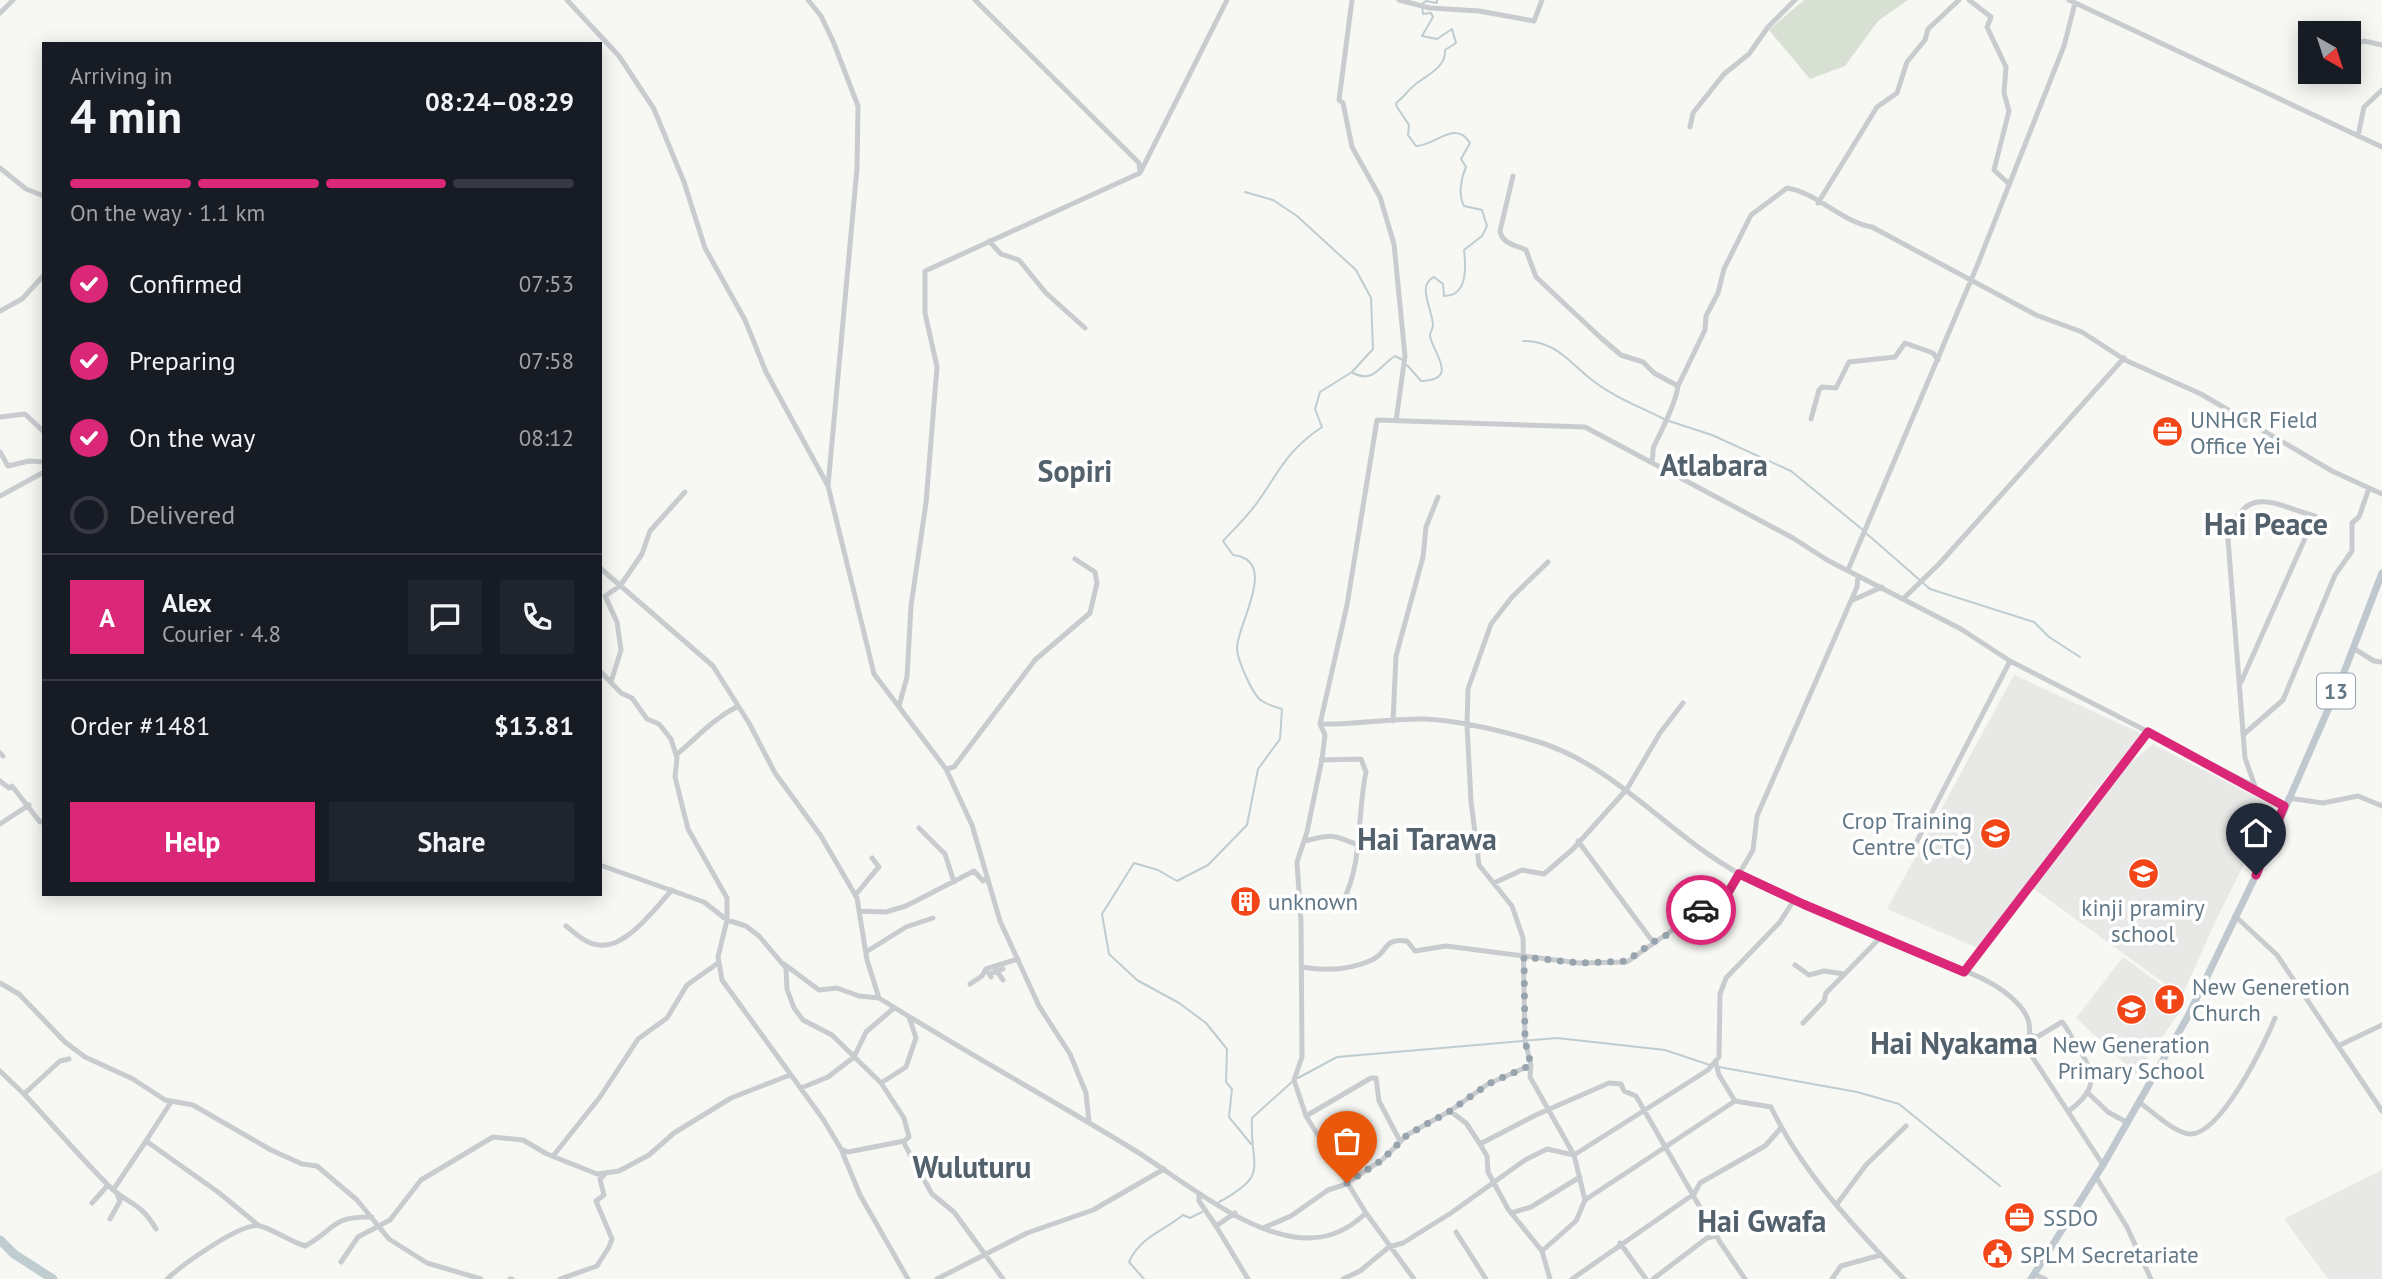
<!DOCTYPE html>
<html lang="en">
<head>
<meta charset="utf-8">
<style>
  :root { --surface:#171b24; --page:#20242c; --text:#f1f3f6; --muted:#9ea1a6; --line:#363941; --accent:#db2777 }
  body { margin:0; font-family:"PT Sans",sans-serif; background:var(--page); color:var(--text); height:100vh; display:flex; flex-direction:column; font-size:26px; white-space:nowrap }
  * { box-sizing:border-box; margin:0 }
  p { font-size:23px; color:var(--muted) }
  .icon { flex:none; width:38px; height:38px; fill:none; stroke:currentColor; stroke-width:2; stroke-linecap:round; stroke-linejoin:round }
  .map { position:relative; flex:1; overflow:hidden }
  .details { position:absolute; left:42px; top:42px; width:560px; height:854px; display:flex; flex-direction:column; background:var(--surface); border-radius:0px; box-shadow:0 4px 18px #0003 }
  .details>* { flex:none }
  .needle { width:46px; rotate:141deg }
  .buttons { position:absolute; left:2298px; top:21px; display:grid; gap:14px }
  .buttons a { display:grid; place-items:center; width:63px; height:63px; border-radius:0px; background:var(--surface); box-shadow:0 4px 18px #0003; font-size:35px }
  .pin { position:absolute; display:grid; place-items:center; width:60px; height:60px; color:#fff; margin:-72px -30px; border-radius:50% 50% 50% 0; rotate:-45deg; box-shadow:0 0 7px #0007 }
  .pin .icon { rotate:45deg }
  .courier { position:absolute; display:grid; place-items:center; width:70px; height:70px; margin:-35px; border:5px solid #db2777; border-radius:50%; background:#fff; color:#222; box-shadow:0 2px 9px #0007 }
  .summary em { font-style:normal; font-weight:600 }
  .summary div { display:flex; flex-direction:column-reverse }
  .summary { display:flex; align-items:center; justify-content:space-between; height:119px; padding:0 28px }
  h1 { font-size:46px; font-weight:600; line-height:52px }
  .bar { display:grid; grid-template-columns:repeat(4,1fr); gap:10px 7px; align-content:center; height:84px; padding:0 28px }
  .bar i { height:9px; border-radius:5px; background:var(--line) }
  .bar .selected { background:var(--accent) }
  .bar p { grid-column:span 4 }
  .line { display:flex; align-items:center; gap:18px; padding:0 28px; border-top:2px solid var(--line) }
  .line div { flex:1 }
  .round { display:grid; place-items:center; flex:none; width:74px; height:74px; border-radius:0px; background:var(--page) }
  ol { padding:0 28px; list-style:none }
  li { display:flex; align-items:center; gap:21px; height:77px }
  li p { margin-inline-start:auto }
  li .icon { padding:7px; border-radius:50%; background:var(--accent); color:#fff; stroke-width:4 }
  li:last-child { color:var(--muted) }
  li i { width:38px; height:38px; border:4px solid var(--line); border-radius:50% }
  .cta { display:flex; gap:14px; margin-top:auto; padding:14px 28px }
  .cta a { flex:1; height:80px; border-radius:0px; background:var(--accent); color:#fff; font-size:28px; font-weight:600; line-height:80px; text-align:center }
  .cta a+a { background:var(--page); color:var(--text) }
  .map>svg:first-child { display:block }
  .built { fill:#e8e9e7 }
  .green { fill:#d8e0d4 }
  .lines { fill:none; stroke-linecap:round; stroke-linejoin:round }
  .stream { stroke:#bfccd0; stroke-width:2 }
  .river { stroke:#bfccd0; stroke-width:9 }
  .minor { stroke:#c9cccf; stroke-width:5 }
  .major { stroke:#bfc8ce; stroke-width:7 }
  .done { stroke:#97a4ad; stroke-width:7; stroke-dasharray:0 12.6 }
  .route { stroke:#db2777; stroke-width:9 }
  .labels { text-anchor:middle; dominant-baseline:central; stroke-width:7; stroke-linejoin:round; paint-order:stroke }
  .shield { fill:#fff; stroke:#92a0ab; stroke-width:2 }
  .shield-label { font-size:21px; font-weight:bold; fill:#637887 }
  .poi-label { font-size:23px; fill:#637887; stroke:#fff; text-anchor:start }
  .district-label { font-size:30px; font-weight:bold; fill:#52616c; stroke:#fff }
</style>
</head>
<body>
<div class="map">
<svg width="2382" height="1279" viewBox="0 0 2382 1279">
  <rect width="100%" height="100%" fill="#f7f7f3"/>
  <path class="built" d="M2014,675l128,59 -56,68 -106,147 -93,-40z
    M2153,744l120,62 -56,112 -35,78 -149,-108 96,-124z
    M2123,957l63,46 -50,71 -60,-56z
    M2382,1170v109h-54l-44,-60z"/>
  <path class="green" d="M1804,0h104l-30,21 -33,45 -35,13 -41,-49z"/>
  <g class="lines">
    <path class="stream" d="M1245,192l28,8 24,16 59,54 15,28 2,51 -21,23 -32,20 -5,17 7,18c-34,23 -41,41 -63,73 -10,15 -24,28 -36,41l10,14c47,5 4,69 4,93 0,11 16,48 25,53 6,4 13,6 20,8l-2,30 -22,30 -11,56 -39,40 -31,16 -19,-11 -24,-7 -32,51 7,40 28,26 42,23 27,20 21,26 -1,33 6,7 -3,28 22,27
      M1523,341c32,-1 47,22 69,39 20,16 48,27 72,39
      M1407,365l14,16c39,-1 12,-28 9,-45 0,-4 2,-6 3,-10 0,-16 -17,-41 1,-49l9,7 1,12c24,0 22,-29 20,-46l18,-14 5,-10 -5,-16 -18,-4c-6,-11 -3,-28 2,-39l-5,-8 9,-16c-15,-24 -35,3 -54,3l-8,-11 1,-10 -12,-18 -1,-4c8,-6 13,-14 21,-20 12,-9 29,-16 28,-33l11,-7 -4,-14 -15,10 -15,-3 11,-19 -2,-4 -8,1 -1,-10 4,-3 11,2v-3
      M1353,373c21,11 27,-8 42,-17l8,4
      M1669,421l43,14 79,36 72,59
      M1867,534l63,55 104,33 15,15 31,20
      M1719,1067l138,25 42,12 101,82
      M1298,1078l39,-21 220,-19 108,12 45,15
      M1219,1202c53,-29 30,-34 33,-84l41,-37
      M1144,1279l-15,-17c11,-25 33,-30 54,-47l7,3 12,-6"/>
    <path class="river" d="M0,1240l14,14 39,25"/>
    <path class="minor" d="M567,0l52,56 35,53 30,73 21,66 40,72 21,52 62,114
      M808,0l13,16 12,25 25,65 -1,62 -29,318 39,159 7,29 72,95 26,56 28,96 39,85 31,48 16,39 3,29
      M1352,0l-13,100 4,3 9,44 28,50 14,47 11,112 -9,65
      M1399,0l31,8 49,3 55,10 8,-21
      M1969,0l22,17 -4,10 19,40 -2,26 5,18 -15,59 14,13
      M2069,0l313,147
      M0,13l13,-13
      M2352,46l12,-5 18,4
      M1690,127l3,-14 31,-39 25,-20 19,-27 27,-27
      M2358,136l6,-29 18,-17
      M0,168l26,21 18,7
      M1140,173l87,-173
      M1513,176l-13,55c2,13 16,14 26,19l10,27 65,61 20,17 22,7 11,11 24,13c-2,17 -16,44 -24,60 -3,7 1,9 -3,16
      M1818,203l59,-96 20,-14 10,-31 18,-22 3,-11 31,-29
      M989,241l12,13 18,6 27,33 39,35
      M0,311l22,-12 22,-24
      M1678,386l27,-56 1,-14 12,-23 6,-24 27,-54 36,-27c31,5 53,33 85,39l164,88 46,17 43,28 76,34 131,77 50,23
      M0,417l25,-3 19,18
      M1811,419l8,-29 3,-3 14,1 13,-26 46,-5 10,-14 28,10 5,7
      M0,452l8,14 21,-5 15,1
      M0,496l44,-24
      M1548,562l-36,35 -21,27 -23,65 -1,36 4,76 8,64 33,41 11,32 2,103 6,24 -1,12 44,78 11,45
      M600,568l113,98 36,57 26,50 46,63 36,62 10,62 12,38c83,52 168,99 252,150 46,28 108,81 163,89 29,4 51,-4 72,-24
      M1848,570l129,-304 87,-220 11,-43
      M1903,599l37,-36 184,-205
      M1853,600l29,-13
      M2353,648l21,13 8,1
      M600,671l21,22 11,5 15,21 12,5 12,15 6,19 -2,19 13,52 39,69v22l-9,37 4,23 101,139 18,30 19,46 48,84
      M611,682l10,-32 -4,-28 -12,-26 15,-10 22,-32 8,-23 35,-39
      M2241,682l74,-166c-41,-11 -70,-35 -87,23l17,219 11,31
      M899,706l8,-29 4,-71 15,-103 11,-136 -12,-54v-42l215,-98 -1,-10 -164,-163
      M1393,721l3,-65 27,-99 3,-30 12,-30
      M1320,724c35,1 70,-6 105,-5 38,2 78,12 114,23 79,25 131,95 203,133 62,33 129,57 194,84 25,11 59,21 79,42 25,24 8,33 18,57l70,107
      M2243,735l40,-35 52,-125 17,-24v-28l7,-6 10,-29
      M0,753l3,3
      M676,755c23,-19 34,-34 62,-49
      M946,769l8,-2 81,-107 55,-47 7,-30 -2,-11 -20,-13
      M0,781l9,7 3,-2 28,36 4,-1
      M2288,798l35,5 35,-7 24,10
      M0,824l29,-19
      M919,828l26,26 9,28
      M1304,841c29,-6 24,-8 54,4
      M1578,841l75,101
      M1914,847l96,-186
      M600,865l104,37 23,18 19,6 13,10 27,32 1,21 7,19 9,12 29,15 49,48 23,35 5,19 -5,4 1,4 27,49 22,18 49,67
      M1494,883l28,-13 22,4 29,-25 54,-60 33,-56 23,-30
      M855,895c9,-9 15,-19 24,-28l-7,-9
      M1300,902l21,7 22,-8c20,-38 14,-87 23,-129l-5,-13 -40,1
      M859,911l27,1 20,-6 68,-35 9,10 4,-3
      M2235,916l42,39 105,156
      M566,926c10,8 20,18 33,19 27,4 57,-38 73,-55
      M866,952l40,-25 27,-9
      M784,964l35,26 18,-2 22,8 20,2
      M1795,965l14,10 15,-4 20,3
      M1302,967c23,4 48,3 70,-7 18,-9 10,-22 35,-19l8,10 31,-5 133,17 48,-1 78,-55 20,-9 28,-48 4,-34 100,-229 1,-11
      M996,970l7,10
      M1964,972l184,-240
      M990,974l13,-5
      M991,977l-5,-8 32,-10
      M0,983l19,11 46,48 20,15 48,22 32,21 28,5 78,45 31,14 15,2 40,34 32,39 38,24 54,16
      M970,984l12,-8 4,-7
      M1803,1023l21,-22 2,-8 55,-56
      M2031,1035l6,2 25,-15c5,5 8,13 12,19 18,29 29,44 -4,69
      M2338,1046l44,-21
      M1716,1063l3,12 16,26
      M0,1071l24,23 36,-33 9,-2
      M881,1083l25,-16 10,-29 -7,-21
      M801,1088l27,-11 26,-20 12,-25 28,-24
      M2087,1092l21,20 20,11
      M24,1094c28,30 55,62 85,92 19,19 31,15 47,43
      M2139,1102c13,9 35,31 51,32 31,1 75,-91 85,-116
      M1450,1111l16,12 14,21 7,12 1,16 20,37 34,42 8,28
      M1306,1116l65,-38h5l3,23 21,40
      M146,1141l25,-39
      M1480,1144l56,-29 73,-32 12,1 3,7 12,5 84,146 25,37
      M841,1149l7,3 56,-11
      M553,1156l47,-59 38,-58 29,-21 20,-33 31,-22
      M2096,1177l31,50 24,52
      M113,1190l33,-49 72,51 40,33
      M1199,1195v6l17,25
      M92,1203l16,-18
      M1837,1204l29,-39 40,-39
      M1235,1213l-19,13 32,53
      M1511,1213l20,-6 49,-30
      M110,1219l10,-18 -3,-7
      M1263,1228l28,-12 37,-26 16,-5 38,-25 25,-25 43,-24 38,-27 43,-19
      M1456,1232l30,47
      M1620,1243l26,36
      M1542,1251l34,-30 9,-21 150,-99 36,6c30,64 84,121 133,172
      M341,1262l17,-25 32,-17 31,-40 72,-43 30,3 24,14 50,20 22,-3 30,-16 25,-22 57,-35 59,-23
      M2034,1274l11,5
      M167,1279c14,-13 75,-58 93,-53 15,4 29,15 45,20 31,-16 24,-30 67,-29
      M510,1279h2
      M560,1279l37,-13 12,-19 3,-8 -16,-38 8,-6 -4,-16 5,-5
      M937,1279l90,-46 66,-23 71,-41
      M1343,1279l17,-8 29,-24 14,-4 48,-30 74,-53 22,-11 27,6 134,-85 11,-13 1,-63 6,-16 54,-56 14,-22
      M1414,1279l-48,-66 -60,-97 -12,-36 8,-23 -1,-135 -4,-60 10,-30 15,-73 3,-24 -5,-11 27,-119 30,-185 208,7 208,111 34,22 134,69 49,32 238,122 36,23
      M1572,1279l122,-85 6,-11 65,-37 16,-18
      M1653,1279l54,-41 9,-2
      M1832,1279l9,-13 40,-11"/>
    <path class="major" d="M2031,1279l72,-114 84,-147 69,-143 85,-195 41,-107"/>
  </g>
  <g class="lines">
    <path class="done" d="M1347,1183l35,-23 25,-25 43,-24 38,-27 43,-19 -6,-24 -1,-84 55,6 48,-2 26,-19 20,-10 28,-22"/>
    <path class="route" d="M1701,910l24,-12 14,-24 64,30 161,68 184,-240 136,74 -28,69"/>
  </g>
  <defs>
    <symbol id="office-disc" viewBox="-11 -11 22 22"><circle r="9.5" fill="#f24518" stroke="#fff"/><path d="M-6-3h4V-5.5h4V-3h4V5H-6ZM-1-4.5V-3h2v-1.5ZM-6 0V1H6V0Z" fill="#fff"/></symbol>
    <symbol id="university-disc" viewBox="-11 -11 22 22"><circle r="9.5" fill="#f24518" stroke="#fff"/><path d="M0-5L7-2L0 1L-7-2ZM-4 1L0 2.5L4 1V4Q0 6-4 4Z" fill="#fff"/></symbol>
    <symbol id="school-disc" viewBox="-11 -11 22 22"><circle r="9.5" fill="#f24518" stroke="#fff"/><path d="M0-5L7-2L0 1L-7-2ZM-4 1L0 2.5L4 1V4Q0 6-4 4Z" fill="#fff"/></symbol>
    <symbol id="building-disc" viewBox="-11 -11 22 22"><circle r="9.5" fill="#f24518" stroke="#fff"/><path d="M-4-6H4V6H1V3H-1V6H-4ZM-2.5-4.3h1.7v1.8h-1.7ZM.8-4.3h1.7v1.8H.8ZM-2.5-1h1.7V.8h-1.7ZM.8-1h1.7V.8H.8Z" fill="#fff"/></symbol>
    <symbol id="church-disc" viewBox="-11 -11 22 22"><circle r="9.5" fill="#f24518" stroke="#fff"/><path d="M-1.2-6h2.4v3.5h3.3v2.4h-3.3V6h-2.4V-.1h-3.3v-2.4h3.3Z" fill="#fff"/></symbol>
    <symbol id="civic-disc" viewBox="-11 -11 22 22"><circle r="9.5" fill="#f24518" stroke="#fff"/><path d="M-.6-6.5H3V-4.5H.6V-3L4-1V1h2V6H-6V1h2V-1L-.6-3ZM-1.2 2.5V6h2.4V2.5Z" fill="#fff"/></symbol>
  </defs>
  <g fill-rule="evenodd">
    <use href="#office-disc" x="2150" y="414" width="35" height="35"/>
    <use href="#university-disc" x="1978" y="816" width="35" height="35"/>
    <use href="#school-disc" x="2126" y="856" width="35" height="35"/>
    <use href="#building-disc" x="1228" y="884" width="35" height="35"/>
    <use href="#church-disc" x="2152" y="982" width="35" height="35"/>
    <use href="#school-disc" x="2114" y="992" width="35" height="35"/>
    <use href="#office-disc" x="2002" y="1200" width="35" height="35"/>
    <use href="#civic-disc" x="1980" y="1236" width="35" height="35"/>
  </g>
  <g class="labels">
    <rect class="shield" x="2317" y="673.5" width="38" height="35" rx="5"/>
    <g class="shield-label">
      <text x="2336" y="691">13</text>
    </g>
    <g class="poi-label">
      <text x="2190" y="419">UNHCR Field<tspan x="2190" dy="26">Office Yei</tspan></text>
      <text x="1972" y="820" text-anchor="end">Crop Training<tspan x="1972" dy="26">Centre (CTC)</tspan></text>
      <text x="1268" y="901">unknown</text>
      <text x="2143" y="907" text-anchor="middle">kinji pramiry<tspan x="2143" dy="26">school</tspan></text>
      <text x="2192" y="986">New Generetion<tspan x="2192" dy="26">Church</tspan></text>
      <text x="2131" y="1044" text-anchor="middle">New Generation<tspan x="2131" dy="26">Primary School</tspan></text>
      <text x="2043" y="1217">SSDO</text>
      <text x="2020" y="1254">SPLM Secretariate</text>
    </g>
    <g class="district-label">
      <text x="1714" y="464">Atlabara</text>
      <text x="1075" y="470">Sopiri</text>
      <text x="2266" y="523">Hai Peace</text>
      <text x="1427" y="838">Hai Tarawa</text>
      <text x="1954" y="1042">Hai Nyakama</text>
      <text x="972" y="1166">Wuluturu</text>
      <text x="1762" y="1220">Hai Gwafa</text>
    </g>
  </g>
</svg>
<div class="buttons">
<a><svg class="needle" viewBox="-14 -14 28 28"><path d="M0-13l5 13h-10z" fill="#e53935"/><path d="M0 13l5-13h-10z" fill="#9ea1a6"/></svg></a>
</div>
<div class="pin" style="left:1347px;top:1183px;background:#ea580c"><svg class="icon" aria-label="bag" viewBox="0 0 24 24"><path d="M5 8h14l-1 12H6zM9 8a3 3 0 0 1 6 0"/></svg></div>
<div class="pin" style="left:2256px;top:875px;background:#1f2937"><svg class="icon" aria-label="home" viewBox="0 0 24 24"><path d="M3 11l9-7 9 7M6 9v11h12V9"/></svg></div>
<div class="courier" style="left:1701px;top:910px"><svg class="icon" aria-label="car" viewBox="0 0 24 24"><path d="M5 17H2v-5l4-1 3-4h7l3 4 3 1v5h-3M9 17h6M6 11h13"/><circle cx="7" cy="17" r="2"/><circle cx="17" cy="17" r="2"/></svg></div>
<section class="details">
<div class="summary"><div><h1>4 min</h1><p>Arriving in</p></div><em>08:24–08:29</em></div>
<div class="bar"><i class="selected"></i><i class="selected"></i><i class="selected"></i><i></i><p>On the way · 1.1 km</p></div>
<ol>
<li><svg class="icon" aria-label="check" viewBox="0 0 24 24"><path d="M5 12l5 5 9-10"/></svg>Confirmed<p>07:53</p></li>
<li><svg class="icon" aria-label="check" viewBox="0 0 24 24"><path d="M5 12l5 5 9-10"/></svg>Preparing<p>07:58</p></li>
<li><svg class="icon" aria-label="check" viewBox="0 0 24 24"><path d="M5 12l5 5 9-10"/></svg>On the way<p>08:12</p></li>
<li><i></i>Delivered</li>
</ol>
<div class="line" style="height:126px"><b class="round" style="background:var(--accent);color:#fff">A</b><div><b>Alex</b><p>Courier · 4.8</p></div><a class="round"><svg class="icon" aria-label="chat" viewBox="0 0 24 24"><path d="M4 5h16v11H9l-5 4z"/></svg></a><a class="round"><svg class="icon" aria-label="phone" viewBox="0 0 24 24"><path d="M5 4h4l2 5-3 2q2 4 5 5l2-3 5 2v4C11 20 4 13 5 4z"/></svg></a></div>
<div class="line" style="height:91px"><div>Order #1481</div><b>$13.81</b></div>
<div class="cta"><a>Help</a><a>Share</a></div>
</section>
</div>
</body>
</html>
